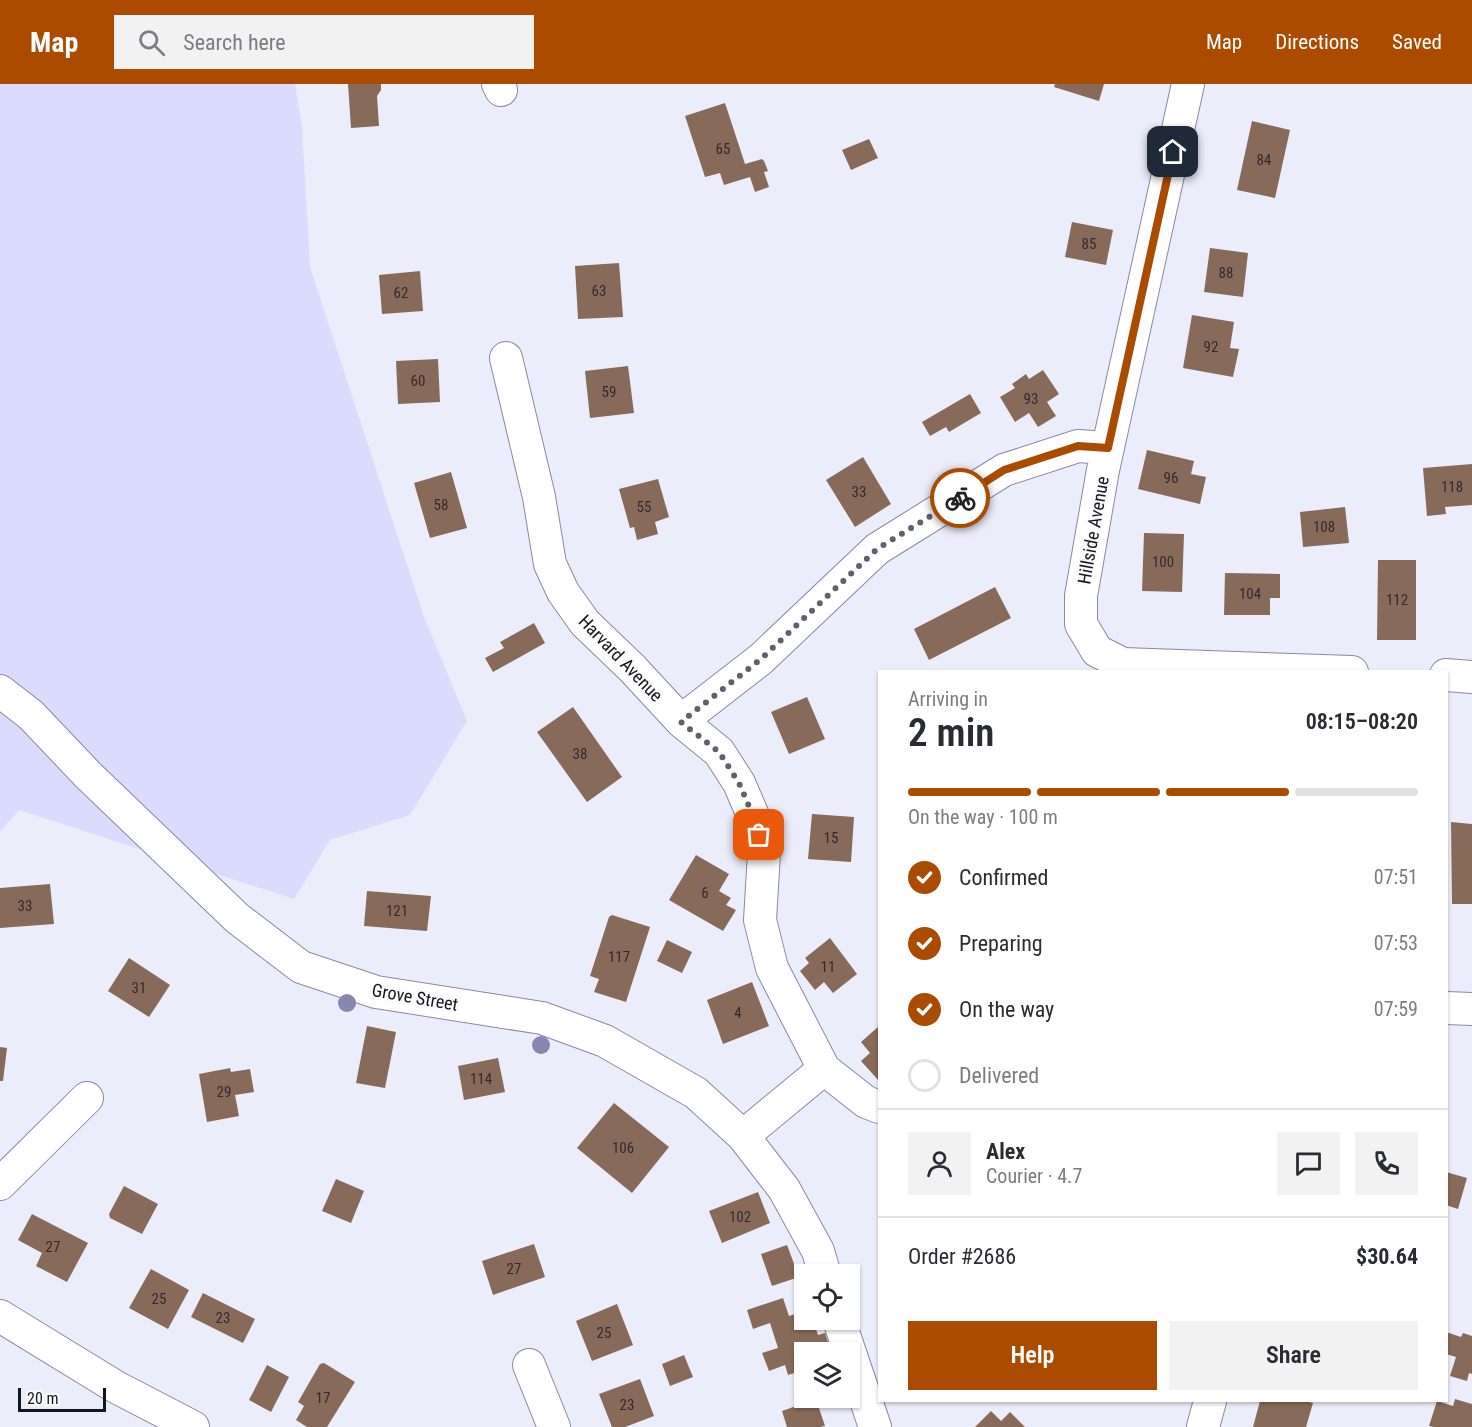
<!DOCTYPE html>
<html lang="en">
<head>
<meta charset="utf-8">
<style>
  :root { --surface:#fff; --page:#f2f2f3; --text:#2b2b33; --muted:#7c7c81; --line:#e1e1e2; --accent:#ab4b00 }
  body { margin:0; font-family:"Roboto Condensed",sans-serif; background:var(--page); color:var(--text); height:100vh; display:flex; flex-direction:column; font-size:22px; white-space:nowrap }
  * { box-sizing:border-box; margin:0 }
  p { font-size:20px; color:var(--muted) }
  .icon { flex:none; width:33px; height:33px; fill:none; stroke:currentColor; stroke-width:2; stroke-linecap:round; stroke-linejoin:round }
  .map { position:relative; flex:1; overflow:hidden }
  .panel { position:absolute; left:878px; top:586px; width:570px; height:732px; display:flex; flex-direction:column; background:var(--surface); border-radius:0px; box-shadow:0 2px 4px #0004 }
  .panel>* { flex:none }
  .fabs { position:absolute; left:794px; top:1180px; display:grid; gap:12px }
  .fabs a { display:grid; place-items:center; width:66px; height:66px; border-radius:0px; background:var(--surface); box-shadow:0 2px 4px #0004; font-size:30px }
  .scale { position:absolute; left:18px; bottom:15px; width:88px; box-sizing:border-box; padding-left:6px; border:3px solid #151520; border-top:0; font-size:16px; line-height:21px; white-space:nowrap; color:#151520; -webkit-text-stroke:4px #fbfbfb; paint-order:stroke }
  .pin { position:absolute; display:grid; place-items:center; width:51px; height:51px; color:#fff; margin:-26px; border-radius:12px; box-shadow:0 3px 9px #0006 }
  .courier { position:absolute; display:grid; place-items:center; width:60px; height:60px; margin:-30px; border:4px solid #ab4b00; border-radius:50%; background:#fff; color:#222; box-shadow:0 2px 8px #0007 }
  .summary em { font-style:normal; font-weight:600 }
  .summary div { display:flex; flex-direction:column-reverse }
  .summary { display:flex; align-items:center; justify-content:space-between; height:102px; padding:0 30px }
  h1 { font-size:39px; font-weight:600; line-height:45px }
  .bar { display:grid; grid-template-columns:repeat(4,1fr); gap:9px 6px; align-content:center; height:72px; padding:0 30px }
  .bar i { height:8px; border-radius:4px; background:var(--line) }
  .bar .current { background:var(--accent) }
  .bar p { grid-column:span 4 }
  .line { display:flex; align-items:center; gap:15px; padding:0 30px; border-top:2px solid var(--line) }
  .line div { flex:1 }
  .round { display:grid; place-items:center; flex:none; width:63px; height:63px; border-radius:0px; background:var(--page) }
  ol { padding:0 30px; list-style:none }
  li { display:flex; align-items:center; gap:18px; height:66px }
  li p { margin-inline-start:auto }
  li .icon { padding:6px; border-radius:50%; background:var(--accent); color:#fff; stroke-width:4 }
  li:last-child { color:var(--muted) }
  li i { width:33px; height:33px; border:3px solid var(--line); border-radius:50% }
  .cta { display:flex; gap:12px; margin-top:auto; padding:12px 30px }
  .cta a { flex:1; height:69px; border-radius:0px; background:var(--accent); color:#fff; font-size:24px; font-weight:600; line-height:69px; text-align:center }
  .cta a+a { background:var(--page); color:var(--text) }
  header { display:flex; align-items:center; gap:36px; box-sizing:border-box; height:84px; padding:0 30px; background:var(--accent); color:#fff }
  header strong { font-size:28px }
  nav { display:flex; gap:33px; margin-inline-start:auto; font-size:21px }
  .search { width:420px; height:54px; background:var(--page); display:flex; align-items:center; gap:15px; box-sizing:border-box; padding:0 21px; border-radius:0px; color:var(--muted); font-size:22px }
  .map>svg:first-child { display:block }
  .green { fill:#dbdcfd }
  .building { fill:#886a5a }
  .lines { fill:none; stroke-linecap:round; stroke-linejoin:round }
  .minor-casing { stroke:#8888a7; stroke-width:34 }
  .minor { stroke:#fff; stroke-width:32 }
  .tree { fill:#8986af }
  .done { stroke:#60616c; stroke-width:6; stroke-dasharray:0 10.8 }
  .route { stroke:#ab4b00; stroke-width:8 }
  .labels { text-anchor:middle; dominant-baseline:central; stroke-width:6; stroke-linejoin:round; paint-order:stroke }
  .number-label { font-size:15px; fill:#322a2e }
  .street-label { font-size:18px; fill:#151520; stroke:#fbfbfb }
</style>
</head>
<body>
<header>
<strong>Map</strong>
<div class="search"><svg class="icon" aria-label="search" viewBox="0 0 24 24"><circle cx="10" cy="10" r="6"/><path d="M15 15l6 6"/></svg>Search here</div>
<nav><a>Map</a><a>Directions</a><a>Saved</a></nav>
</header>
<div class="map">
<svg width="1472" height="1343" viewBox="0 0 1472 1343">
  <rect width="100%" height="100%" fill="#ecedfa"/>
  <path class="green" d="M0,0h295l7,43 8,140 114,350 43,104 -57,94 -80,25 -36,59 -275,-89 -19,22z"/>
  <path class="building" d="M348,0h33v6l-4,6 2,30 -28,2z
    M1055,0h49l-5,17 -45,-14z
    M725,19l20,61 17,-5 2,2 4,10 -4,1 5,15 -14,5 -5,-15 -26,8 -4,-12 -15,4 -20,-61z
    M1252,37l38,9 -15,68 -38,-8z
    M869,55l9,19 -27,12 -9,-20z
    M1072,138l41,8 -7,35 -41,-8z
    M1210,164l38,5 -5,44 -39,-5z
    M619,179l4,54 -45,2 -3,-53z
    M420,187l3,40 -41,3 -3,-39z
    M1192,231l42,7 -4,26 9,1 -6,28 -50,-9z
    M438,275l2,43 -42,2 -2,-43z
    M628,282l6,47 -44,5 -5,-47z
    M1043,286l16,24 -12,8 9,14 -18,11 -9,-14 -14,9 -15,-25 15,-9 -3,-4 14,-10 3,5z
    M970,310l11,19 -32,19 -3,-5 -16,9 -8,-14z
    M1147,366l47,11 -3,13 15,3 -6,27 -62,-15z
    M863,373l28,47 -36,23 -29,-47z
    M1472,380v41l-27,2 1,7 -19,2 -4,-48z
    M451,388l16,56 -37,10 -16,-55z
    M658,395l11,38 -14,5 3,12 -21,6 -3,-13 -4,1 -11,-39z
    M1345,423l4,36 -46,4 -3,-35z
    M1144,449l40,1 -2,58 -40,-1z
    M1378,476h38v80h-39z
    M1225,489l55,1v24h-10v17h-46z
    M995,503l16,31 -82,42 -15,-31z
    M534,539l11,20 -52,29 -8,-14 19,-10 -4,-6z
    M807,613l18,42 -36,15 -18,-42z
    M573,623l49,70 -35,25 -50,-70z
    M812,730l42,3 -3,45 -43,-3z
    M1451,738l21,2v80h-20z
    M696,771l33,19 -10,17 12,7 -5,7 10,5 -13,21 -54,-31z
    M50,800l4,40 -54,4v-40z
    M367,807l64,5 -4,35 -63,-5z
    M612,831l38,12 -24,75 -32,-10 5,-13 -9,-3 19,-59z
    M830,854l27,36 -24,19 -9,-11 -9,8 -15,-19 9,-8 -4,-5z
    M667,856l25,12 -10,21 -25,-12z
    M129,874l41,27 -21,32 -41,-26z
    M752,898l17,44 -46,18 -16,-44z
    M367,942l29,6 -11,56 -29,-5z
    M879,942v55l-18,-20 9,-8 -9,-11z
    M0,963l7,1 -4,33h-3z
    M498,974l7,34 -41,8 -6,-34z
    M230,984l1,4 19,-3 4,23 -19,3 4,21 -32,6 -8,-48z
    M614,1019l55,44 -37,46 -55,-45z
    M1446,1088l21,6 -9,31 -12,-4z
    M336,1095l28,12 -13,32 -29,-12z
    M124,1102l34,18 -16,30 -32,-16 -1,-4z
    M758,1108l12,31 -48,20 -13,-32z
    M32,1130l56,29 -21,39 -31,-16 6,-13 -24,-13z
    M534,1160l11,33 -52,18 -11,-34z
    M787,1161l12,32 -27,9 -11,-32z
    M151,1185l38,21 -21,39 -39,-21z
    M203,1209l52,26 -12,24 -52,-26z
    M783,1214l6,18 15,-5v9h9l5,15 7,-2 6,18 -5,2h-22v17l-16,5 -3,-10 -16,6 -7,-18 16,-5 -8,-25 -17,6 -6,-19z
    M617,1220l16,41 -41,16 -16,-40z
    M1446,1248l15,5 2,-4 9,3v38l-3,-1 -2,8 -17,-5 6,-19 -10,-3z
    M684,1271l9,22 -23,9 -8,-22z
    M324,1279l31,19 -28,45h-20l-11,-7 8,-14 -6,-4 22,-38z
    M267,1281l22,12 -18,35 -22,-12z
    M640,1295l14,37 -29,11h-13l-13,-33z
    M816,1315l9,27 -5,1h-33l-5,-16z
    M1455,1315l17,5v23h-38l-5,-1 8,-25 16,5z
    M1260,1317h44l9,2 -7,24h-53z
    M991,1327l10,10 9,-9 15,15h-50z"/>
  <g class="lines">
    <defs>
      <path id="minor" d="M498,0l3,6
        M1188,0l-85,386 -22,126v28l16,27 26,13 229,8
        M506,274l33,139 11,67 13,28 22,31 47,45 49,53 38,31 20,31 15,35 10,35 -4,67 12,48 52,101 42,33 13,5
        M1446,591l26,2
        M0,607l31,24 57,60 149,143 64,49 75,25 166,26 63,23 91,52 47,43 41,53 34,62 7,24
        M681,637l80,-62 116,-110 127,-79 74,-24 30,2
        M1446,924l26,1
        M743,1052l81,-67
        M0,1100l87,-86
        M0,1232l116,71 77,40
        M839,1236l36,107
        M529,1281l25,62
        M1203,1343l7,-26"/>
    </defs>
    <use href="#minor" class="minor-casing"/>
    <use href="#minor" class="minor"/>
  </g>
  <g class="tree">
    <circle cx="347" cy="919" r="9"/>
    <circle cx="541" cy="961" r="9"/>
  </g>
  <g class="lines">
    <path class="done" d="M759,751l-5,-17 -15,-35 -20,-31 -38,-30 80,-63 116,-110 83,-51"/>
    <path class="route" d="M960,414l44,-28 74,-24 30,2 65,-296"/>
  </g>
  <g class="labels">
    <g class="number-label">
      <text x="723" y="65">65</text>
      <text x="1264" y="76">84</text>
      <text x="1089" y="160">85</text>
      <text x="1226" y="189">88</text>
      <text x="599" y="207">63</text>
      <text x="401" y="209">62</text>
      <text x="1211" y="263">92</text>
      <text x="418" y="297">60</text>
      <text x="609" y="308">59</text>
      <text x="1031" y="315">93</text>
      <text x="1171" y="394">96</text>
      <text x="1452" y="403">118</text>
      <text x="859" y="408">33</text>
      <text x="441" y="421">58</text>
      <text x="644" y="423">55</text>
      <text x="1324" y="443">108</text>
      <text x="1163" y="478">100</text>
      <text x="1250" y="510">104</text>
      <text x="1397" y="516">112</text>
      <text x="580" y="670">38</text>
      <text x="831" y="754">15</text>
      <text x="705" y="809">6</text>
      <text x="25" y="822">33</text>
      <text x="397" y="827">121</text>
      <text x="619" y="873">117</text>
      <text x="828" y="883">11</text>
      <text x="139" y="904">31</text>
      <text x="738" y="929">4</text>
      <text x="481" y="995">114</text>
      <text x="224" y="1008">29</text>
      <text x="623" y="1064">106</text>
      <text x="740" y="1133">102</text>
      <text x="53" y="1163">27</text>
      <text x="514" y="1185">27</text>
      <text x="159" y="1215">25</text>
      <text x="223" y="1234">23</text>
      <text x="604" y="1249">25</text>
      <text x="323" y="1314">17</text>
      <text x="627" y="1321">23</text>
    </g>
    <g class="street-label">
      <text transform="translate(1093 446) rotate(-80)">Hillside Avenue</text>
      <text transform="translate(621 574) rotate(46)">Harvard Avenue</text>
      <text transform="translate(415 913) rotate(10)">Grove Street</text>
    </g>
  </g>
</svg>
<div class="fabs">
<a><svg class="icon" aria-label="locate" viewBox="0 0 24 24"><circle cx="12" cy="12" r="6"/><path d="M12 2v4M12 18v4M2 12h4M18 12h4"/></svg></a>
<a><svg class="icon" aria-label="layers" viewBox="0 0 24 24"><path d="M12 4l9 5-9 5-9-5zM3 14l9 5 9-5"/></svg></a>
</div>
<div class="scale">20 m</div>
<div class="pin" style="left:759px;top:751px;background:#ea580c"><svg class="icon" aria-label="bag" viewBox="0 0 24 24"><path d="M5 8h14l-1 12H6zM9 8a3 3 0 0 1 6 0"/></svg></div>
<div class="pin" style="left:1173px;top:68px;background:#1f2937"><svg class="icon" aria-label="home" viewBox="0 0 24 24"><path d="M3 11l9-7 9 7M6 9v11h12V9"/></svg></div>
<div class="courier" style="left:960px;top:414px"><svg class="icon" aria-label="bike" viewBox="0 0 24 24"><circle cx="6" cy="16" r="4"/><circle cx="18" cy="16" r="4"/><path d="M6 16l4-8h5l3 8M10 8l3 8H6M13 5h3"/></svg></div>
<section class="panel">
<div class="summary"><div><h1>2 min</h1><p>Arriving in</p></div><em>08:15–08:20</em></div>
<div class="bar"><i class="current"></i><i class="current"></i><i class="current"></i><i></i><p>On the way · 100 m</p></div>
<ol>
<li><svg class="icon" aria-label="check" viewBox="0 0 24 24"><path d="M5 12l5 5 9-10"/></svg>Confirmed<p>07:51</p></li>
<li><svg class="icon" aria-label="check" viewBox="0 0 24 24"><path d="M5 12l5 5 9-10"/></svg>Preparing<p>07:53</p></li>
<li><svg class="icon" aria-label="check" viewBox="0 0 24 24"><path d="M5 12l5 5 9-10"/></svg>On the way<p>07:59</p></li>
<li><i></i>Delivered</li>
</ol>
<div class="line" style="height:108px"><a class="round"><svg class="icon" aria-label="person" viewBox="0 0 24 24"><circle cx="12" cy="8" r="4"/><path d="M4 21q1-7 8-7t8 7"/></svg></a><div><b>Alex</b><p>Courier · 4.7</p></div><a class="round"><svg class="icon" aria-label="chat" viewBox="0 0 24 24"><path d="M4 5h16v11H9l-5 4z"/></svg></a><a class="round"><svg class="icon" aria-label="phone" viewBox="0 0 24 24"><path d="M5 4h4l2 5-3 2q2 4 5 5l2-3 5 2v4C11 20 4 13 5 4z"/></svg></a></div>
<div class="line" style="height:78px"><div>Order #2686</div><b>$30.64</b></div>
<div class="cta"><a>Help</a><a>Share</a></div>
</section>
</div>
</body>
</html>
